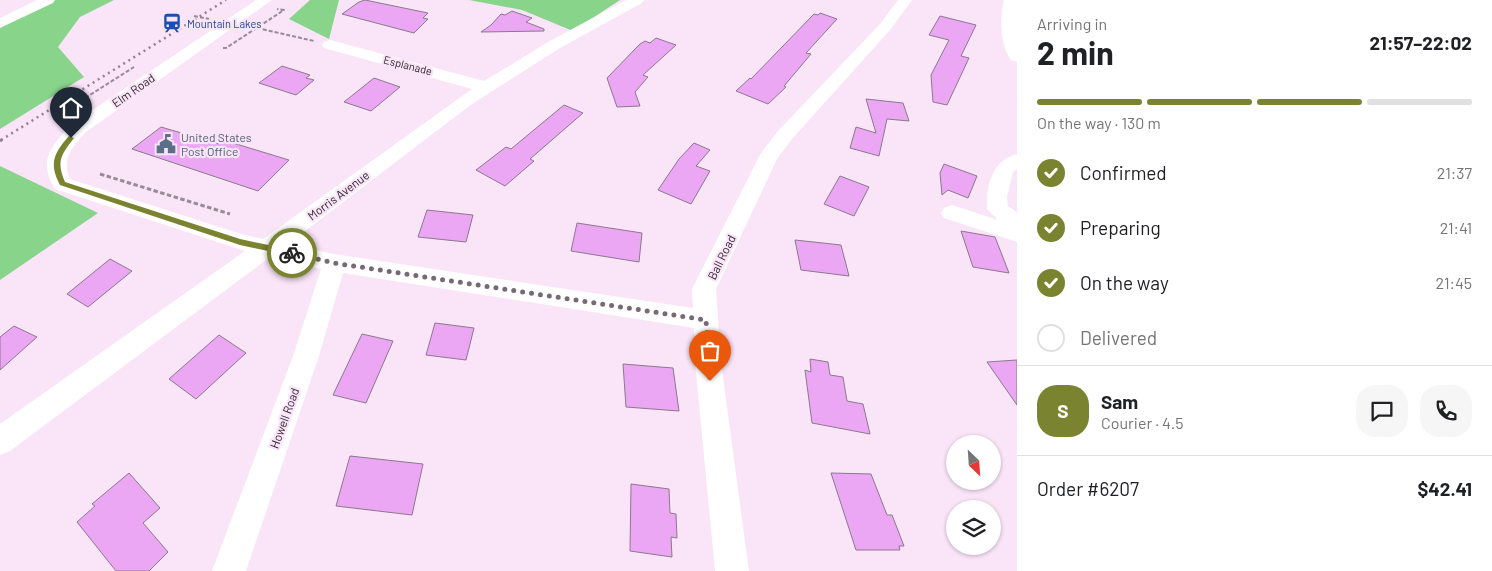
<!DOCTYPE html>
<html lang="en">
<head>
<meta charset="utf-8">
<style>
  :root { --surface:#fff; --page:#f6f6f6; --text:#202124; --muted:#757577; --line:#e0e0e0; --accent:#7a832f }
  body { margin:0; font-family:Barlow,sans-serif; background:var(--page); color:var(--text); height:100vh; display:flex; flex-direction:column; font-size:19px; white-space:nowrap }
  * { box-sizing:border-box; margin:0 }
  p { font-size:16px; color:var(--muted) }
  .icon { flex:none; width:28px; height:28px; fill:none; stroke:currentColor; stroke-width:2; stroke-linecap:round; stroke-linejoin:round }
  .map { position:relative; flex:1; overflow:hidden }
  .drawer { display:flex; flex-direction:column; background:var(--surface); width:475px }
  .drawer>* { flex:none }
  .needle { width:32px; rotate:155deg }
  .fabs { position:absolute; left:946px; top:435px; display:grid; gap:10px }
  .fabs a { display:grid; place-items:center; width:55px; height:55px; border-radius:50%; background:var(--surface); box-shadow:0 1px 4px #0004; font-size:25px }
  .pin { position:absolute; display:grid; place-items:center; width:42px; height:42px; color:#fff; margin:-51px -21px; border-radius:50% 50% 50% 0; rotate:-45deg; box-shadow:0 0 5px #0007 }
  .pin .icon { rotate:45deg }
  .courier { position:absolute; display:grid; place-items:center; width:50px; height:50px; margin:-25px; border:4px solid #7a832f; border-radius:50%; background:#fff; color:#222; box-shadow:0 1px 6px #0007 }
  .overview em { font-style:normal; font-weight:700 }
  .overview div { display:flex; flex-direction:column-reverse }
  .overview { display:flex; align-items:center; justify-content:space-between; height:85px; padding:0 20px }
  h1 { font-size:32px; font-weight:700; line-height:38px }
  .bar { display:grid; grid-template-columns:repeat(4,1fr); gap:8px 5px; align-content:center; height:60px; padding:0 20px }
  .bar i { height:6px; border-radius:4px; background:var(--line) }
  .bar .active { background:var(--accent) }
  .bar p { grid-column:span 4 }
  .line { display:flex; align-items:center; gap:12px; padding:0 20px; border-top:1px solid var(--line) }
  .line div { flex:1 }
  .round { display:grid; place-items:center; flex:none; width:52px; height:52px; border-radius:20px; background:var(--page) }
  ol { padding:0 20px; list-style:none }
  li { display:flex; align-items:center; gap:15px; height:55px }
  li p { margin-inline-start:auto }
  li .icon { padding:5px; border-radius:50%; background:var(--accent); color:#fff; stroke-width:4 }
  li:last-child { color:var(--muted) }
  li i { width:28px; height:28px; border:2px solid var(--line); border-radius:50% }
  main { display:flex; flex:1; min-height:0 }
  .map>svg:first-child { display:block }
  .forest { fill:#88d48b }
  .building { fill:#eba7f3; stroke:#8b798c }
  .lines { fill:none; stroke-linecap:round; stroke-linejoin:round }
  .path-far1 { stroke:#998a98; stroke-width:2; stroke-dasharray:4 2; stroke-linecap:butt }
  .path { stroke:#998a98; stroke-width:3; stroke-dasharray:4.5 2.5; stroke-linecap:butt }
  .minor { fill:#fff; fill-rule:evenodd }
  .rail-far1 { stroke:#91828f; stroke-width:2.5; stroke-dasharray:2 4; stroke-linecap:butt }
  .rail { stroke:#91828f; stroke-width:3; stroke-dasharray:2.5 4.5; stroke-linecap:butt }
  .route { fill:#7a832f }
  .done { stroke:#776a75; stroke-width:5; stroke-dasharray:0 9 }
  .labels { text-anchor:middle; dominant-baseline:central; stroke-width:4.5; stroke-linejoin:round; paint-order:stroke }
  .far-transit-label { font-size:11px; fill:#164399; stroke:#fae4f8; text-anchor:start }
  .far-street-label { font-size:11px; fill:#30282f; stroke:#fae4f8 }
  .street-label { font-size:12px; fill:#30282f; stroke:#fae4f8 }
  .service-label { font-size:12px; fill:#4e5e75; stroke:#fae4f8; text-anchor:start }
</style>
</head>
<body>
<main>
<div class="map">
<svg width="1017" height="571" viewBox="0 0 1017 571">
  <rect width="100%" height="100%" fill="#fae4f8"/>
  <path class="forest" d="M45,0h69l-34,17 -22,30 26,30 -84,52v-107z
    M310,0h29l-10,39 -40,-20z
    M469,0h151l-47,31 -51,-21z
    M0,166l98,47 -98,67z"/>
  <path class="building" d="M365,0l63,13 -5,5 5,1 -14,14 -72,-19 17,-12z
    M512,11l20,7 -6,4 18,7v2l-63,1 10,-7 10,-11 4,1z
    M820,13l17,6 -31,34 5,1 -27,32 2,1 -18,17 -32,-13 14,-13 1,1 63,-65 4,1z
    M940,16l36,9 -15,31 8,2 -22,47 -14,-3 -2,-27 18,-35 -20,-5z
    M656,38l20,7 -33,30 5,2 -13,15 5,14 -23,1 -10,-29 33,-34 5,-3 5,2z
    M282,66l28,9 -4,3 8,2 -18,15 -37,-12z
    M374,78l26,9 -29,24 -27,-9z
    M866,99l37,4 6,18 -22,-2 -8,37 -29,-8 6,-21 20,6z
    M564,105l19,8 -53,46 4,2 -29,25 -29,-16 30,-23 5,2z
    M161,127l58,17 4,-4 66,20 -31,31 -126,-42z
    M694,143l16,7 -14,16 14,5 -19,33 -33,-14 21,-31z
    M944,164l33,12 -9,22 -20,-8 -6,5 -2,-22z
    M840,176l29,11 -15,29 -30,-12z
    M427,210l46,5 -7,27 -48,-5z
    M577,223l65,10 -3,29 -68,-11z
    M961,231l34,6 14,36 -36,-6z
    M795,240l46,5 8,31 -48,-6z
    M110,259l22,12 -44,36 -21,-13z
    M435,323l39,5 -8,32 -40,-5z
    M14,326l23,11 -37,33v-33z
    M362,334l31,7 -27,62 -33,-8z
    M219,335l27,18 -50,46 -27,-20z
    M810,359l18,3 2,13 13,2 4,24 16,3 7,30 -58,-11 -7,-53 6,2z
    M1017,360v45l-30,-43z
    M623,364l50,4 6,43 -53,-4z
    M350,456l73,8 -11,51 -76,-9z
    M129,473l31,35 -17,15 25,29 -19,19h-33l-39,-49 18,-16 -3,-2z
    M831,473l40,1 16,41h5l12,31h-5l1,4h-44z
    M631,484l38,5 1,24 6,1 1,24 -6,-1 1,20 -42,-6z"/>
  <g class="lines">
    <path class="path-far1" d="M194,16l15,3
      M257,28l57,13
      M223,48h3l58,-38 -7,-1
      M60,114l74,-47"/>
    <path class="path" d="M100,174l130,40"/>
    <path class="minor" d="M37,0h18l-2,3 -53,25v-10z
      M256,0h16l-186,132c-14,15 -25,27 -16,47l171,55 22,5 209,-150 -148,-41 -2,-3 2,-3 6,-2 154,41 64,-39 78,-42h18l-2,3 -82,45 -88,56 -184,140 46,10 359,54 -1,-19 69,-136 17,-22 102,-107 18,-24h14l-22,30 -98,109 -15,20 -61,130 5,73 28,209h-34l-20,-209 -1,-34 -351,-55 -24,83 -73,215h-34l81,-215 28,-87 -51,-12 -260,194 -10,4v-31l245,-173 -190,-62c-18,-29 -3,-44 17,-65z
      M1004,0h13v62l-6,-2c-11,-15 -12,-42 -7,-60z
      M1017,154v15l-4,3 -6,25 1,9 9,6v30l-73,-24 -3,-5 3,-5 8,-3 46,15 -11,-11c-1,-23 5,-49 30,-55z"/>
    <path class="rail-far1" d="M1,140l225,-140"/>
    <path class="rail" d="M0,141l3,-2"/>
  </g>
  <path class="route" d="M69,136l5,2c-13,17 -18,23 -9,44l175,57 52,11 4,3 -4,3 -52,-11 -180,-60c-11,-21 -7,-31 9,-49z"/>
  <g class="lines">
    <path class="done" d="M292,253l42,10 372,57 4,61"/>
  </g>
  <defs>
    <symbol id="station-bare" viewBox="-9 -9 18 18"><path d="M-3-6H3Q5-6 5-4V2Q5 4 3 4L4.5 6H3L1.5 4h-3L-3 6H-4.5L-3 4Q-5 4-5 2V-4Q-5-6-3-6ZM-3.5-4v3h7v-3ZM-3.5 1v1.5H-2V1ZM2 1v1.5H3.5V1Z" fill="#1a4fb4" stroke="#fae4f8" stroke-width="2.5" paint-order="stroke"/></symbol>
    <symbol id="civic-bare" viewBox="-9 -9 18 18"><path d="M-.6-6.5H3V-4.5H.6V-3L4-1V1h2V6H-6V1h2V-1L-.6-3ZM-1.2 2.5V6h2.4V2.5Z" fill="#5c6f8a" stroke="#fae4f8" stroke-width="2.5" paint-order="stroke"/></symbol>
  </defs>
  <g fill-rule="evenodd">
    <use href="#station-bare" x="158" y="9" width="28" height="28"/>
    <use href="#civic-bare" x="152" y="130" width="28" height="28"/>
  </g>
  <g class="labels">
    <g class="far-transit-label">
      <text x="187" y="23">Mountain Lakes</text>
    </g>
    <g class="far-street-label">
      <text transform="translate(408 65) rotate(14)">Esplanade</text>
    </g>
    <g class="street-label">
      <text transform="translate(133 90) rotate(-35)">Elm Road</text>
      <text transform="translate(338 195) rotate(-37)">Morris Avenue</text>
      <text transform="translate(721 257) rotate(-64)">Ball Road</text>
      <text transform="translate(284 418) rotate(-70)">Howell Road</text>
    </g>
    <g class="service-label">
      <text x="181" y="137">United States<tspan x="181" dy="14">Post Office</tspan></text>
    </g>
  </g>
</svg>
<div class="fabs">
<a><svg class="needle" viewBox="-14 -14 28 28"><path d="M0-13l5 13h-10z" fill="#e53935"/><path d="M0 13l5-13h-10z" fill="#757577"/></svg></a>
<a><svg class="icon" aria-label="layers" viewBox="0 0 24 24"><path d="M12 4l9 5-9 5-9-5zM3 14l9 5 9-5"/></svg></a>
</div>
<div class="pin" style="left:710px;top:381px;background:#ea580c"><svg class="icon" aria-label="bag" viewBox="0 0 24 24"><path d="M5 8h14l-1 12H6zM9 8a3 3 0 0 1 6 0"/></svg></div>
<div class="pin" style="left:71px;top:138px;background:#1f2937"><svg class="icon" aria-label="home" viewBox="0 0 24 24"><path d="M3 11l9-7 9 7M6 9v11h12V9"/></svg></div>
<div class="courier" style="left:292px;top:253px"><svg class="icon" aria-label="bike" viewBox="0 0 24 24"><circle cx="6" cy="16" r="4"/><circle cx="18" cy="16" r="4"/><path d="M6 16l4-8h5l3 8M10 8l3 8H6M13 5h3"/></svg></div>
</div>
<section class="drawer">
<div class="overview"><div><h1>2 min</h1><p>Arriving in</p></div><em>21:57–22:02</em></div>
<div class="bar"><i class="active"></i><i class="active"></i><i class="active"></i><i></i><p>On the way · 130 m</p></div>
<ol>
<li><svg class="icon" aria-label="check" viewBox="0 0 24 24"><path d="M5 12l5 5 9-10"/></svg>Confirmed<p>21:37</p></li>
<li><svg class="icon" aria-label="check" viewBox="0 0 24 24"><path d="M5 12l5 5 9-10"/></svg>Preparing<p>21:41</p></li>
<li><svg class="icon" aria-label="check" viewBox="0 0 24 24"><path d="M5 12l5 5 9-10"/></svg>On the way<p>21:45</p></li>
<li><i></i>Delivered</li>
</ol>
<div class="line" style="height:90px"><b class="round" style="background:var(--accent);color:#fff">S</b><div><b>Sam</b><p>Courier · 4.5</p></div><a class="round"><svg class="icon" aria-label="chat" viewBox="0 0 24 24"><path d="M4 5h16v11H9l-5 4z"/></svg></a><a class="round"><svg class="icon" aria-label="phone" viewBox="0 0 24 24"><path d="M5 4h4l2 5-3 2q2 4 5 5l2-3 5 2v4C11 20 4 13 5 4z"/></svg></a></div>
<div class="line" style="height:65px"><div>Order #6207</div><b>$42.41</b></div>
</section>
</main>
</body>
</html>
